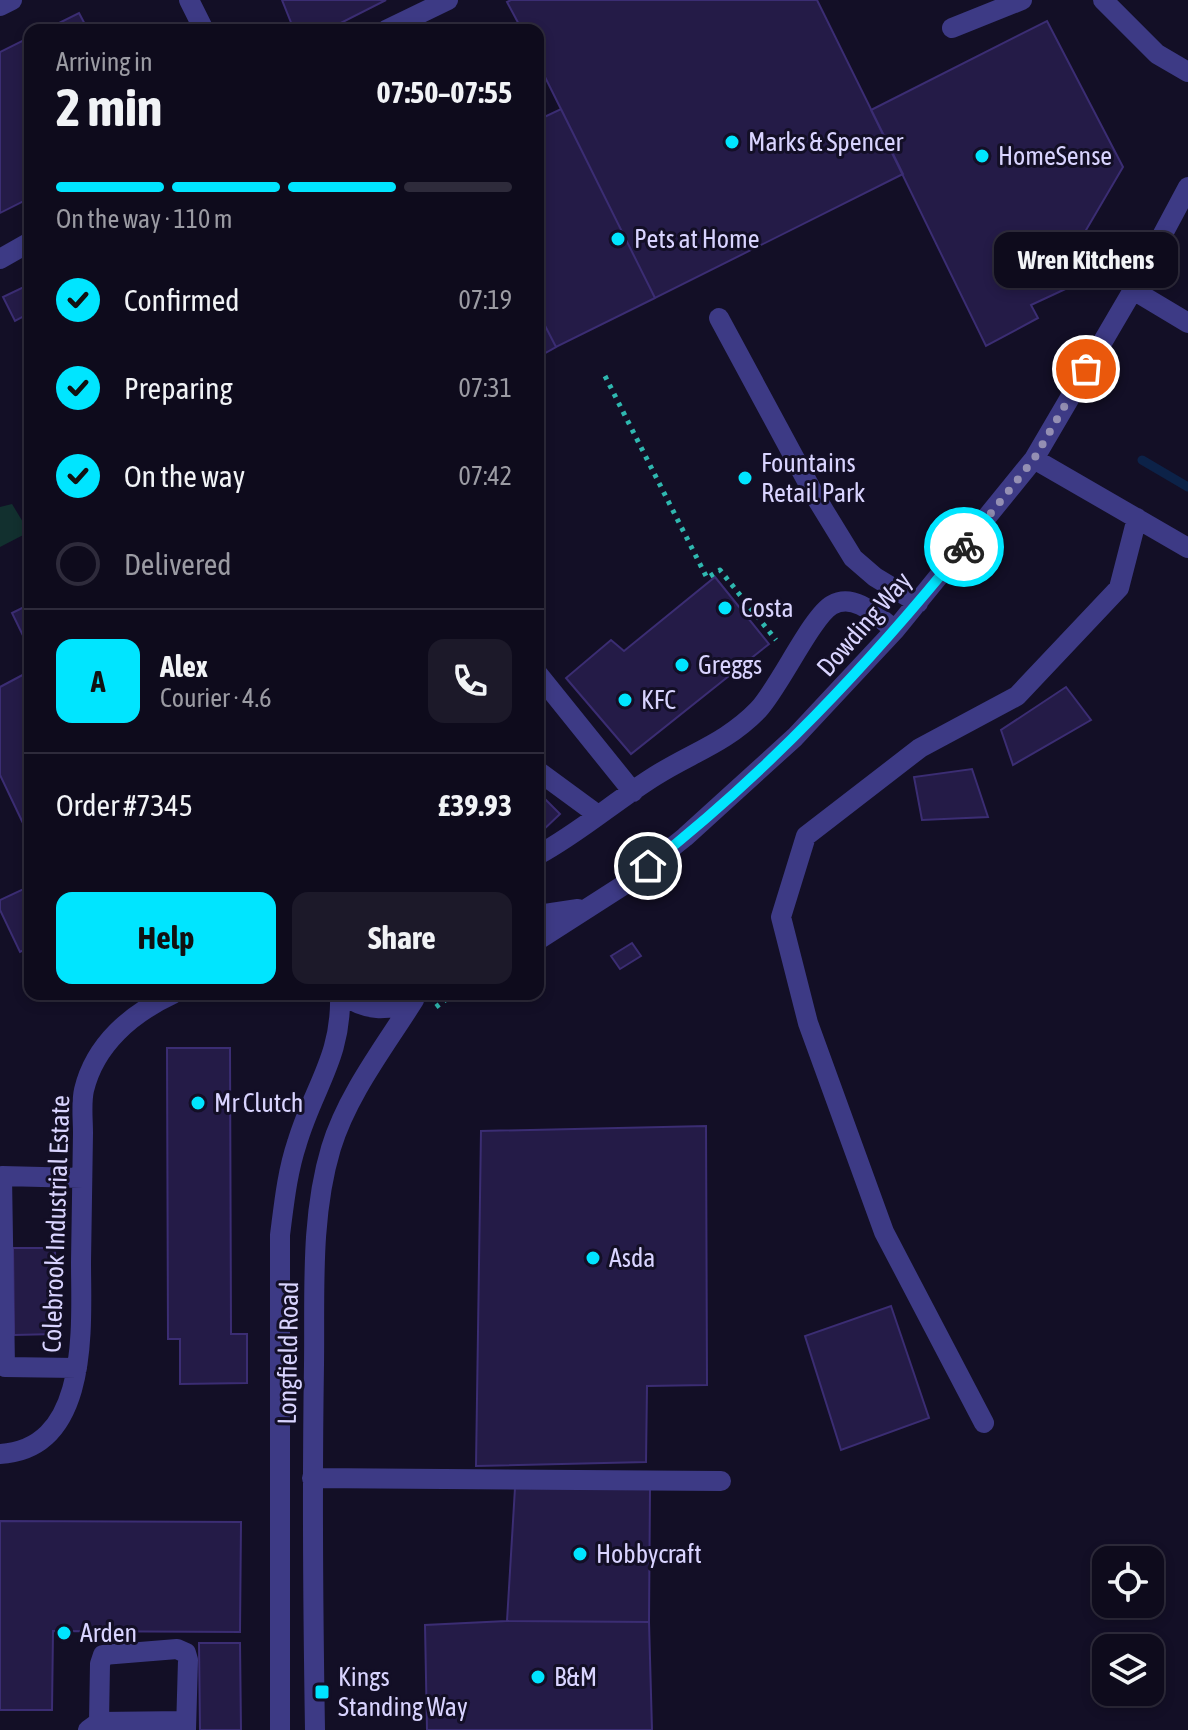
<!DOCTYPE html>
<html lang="en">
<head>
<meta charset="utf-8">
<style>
  :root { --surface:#0e0b1c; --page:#1c1929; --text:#f1f3f6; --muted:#9b9ba3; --line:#2e2b3b; --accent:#00e5ff }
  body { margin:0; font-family:"Asap Condensed",sans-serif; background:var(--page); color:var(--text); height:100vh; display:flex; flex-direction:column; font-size:30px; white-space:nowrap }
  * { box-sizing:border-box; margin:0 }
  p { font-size:26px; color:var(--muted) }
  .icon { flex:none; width:44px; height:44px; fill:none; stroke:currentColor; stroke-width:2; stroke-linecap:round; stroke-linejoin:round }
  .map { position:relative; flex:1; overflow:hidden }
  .drawer { position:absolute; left:24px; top:24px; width:520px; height:976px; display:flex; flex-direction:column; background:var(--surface); border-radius:16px; box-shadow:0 4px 12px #0003,0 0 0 2px var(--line) }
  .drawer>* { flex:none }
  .controls { position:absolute; left:1092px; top:1546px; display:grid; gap:16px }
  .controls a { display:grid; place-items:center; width:72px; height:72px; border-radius:16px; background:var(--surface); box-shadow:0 4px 12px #0003,0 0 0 2px var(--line); font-size:40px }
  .pin { position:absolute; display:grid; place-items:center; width:68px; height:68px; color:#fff; margin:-34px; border:4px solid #fff; border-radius:50%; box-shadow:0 2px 8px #0007 }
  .courier { position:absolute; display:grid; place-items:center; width:80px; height:80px; margin:-40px; border:6px solid #00e5ff; border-radius:50%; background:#fff; color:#222; box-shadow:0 2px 10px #0007 }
  .bubble { position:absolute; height:56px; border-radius:16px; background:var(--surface); box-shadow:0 4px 12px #0003,0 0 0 2px var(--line); font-size:26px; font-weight:700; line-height:56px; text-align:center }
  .headline em { font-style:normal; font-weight:700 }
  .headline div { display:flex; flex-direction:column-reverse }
  .headline { display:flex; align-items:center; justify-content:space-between; height:136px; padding:0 32px }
  h1 { font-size:52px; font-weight:700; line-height:60px }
  .bar { display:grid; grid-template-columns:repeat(4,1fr); gap:12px 8px; align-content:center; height:96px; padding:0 32px }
  .bar i { height:10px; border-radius:6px; background:var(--line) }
  .bar .on { background:var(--accent) }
  .bar p { grid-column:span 4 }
  .line { display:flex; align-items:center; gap:20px; padding:0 32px; border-top:2px solid var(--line) }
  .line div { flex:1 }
  .round { display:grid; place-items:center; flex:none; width:84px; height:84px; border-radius:16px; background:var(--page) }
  ol { padding:0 32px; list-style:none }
  li { display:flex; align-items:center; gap:24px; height:88px }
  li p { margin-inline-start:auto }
  li .icon { padding:8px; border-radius:50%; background:var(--accent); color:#111; stroke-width:4 }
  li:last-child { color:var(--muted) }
  li i { width:44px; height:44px; border:4px solid var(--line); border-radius:50% }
  .action { display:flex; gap:16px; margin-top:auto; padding:16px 32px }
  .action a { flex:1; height:92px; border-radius:16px; background:var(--accent); color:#111; font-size:32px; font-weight:700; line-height:92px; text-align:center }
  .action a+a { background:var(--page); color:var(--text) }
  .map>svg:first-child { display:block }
  .green { fill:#12302f }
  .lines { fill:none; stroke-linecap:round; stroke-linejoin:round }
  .stream { stroke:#0c2248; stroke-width:9 }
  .building { fill:#241b47; stroke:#3b2d73; stroke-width:2 }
  .path { stroke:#2fb8b0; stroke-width:5; stroke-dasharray:4 6; stroke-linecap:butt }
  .minor { stroke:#3d3a85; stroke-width:20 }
  .done { stroke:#948fb3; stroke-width:8; stroke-dasharray:0 14.4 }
  .route { stroke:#00e5ff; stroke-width:10 }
  .poi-dot { fill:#00e5ff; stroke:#130f26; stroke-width:3 }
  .labels { text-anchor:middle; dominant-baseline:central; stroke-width:6; stroke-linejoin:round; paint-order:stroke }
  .poi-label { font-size:26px; fill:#d9d4ff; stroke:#130f26; text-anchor:start }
  .street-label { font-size:26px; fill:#d9d4ff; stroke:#130f26 }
</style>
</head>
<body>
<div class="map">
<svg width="1188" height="1730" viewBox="0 0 1188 1730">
  <rect width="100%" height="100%" fill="#130f26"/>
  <path class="green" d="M12,504l17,28 -29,15v-40z"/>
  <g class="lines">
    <path class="stream" d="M1142,460l46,27"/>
  </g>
  <path class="building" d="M282,0h104l-59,30h-33z
    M511,0h306l86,174 -248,124 -117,-235v-33h-16l-15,-28z
    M79,13l9,17h-43z
    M1047,21l76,146 -51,87 15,25 -56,26 7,13 -52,28 -115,-236z
    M30,37v161l-30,15v-161z
    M561,109l94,189 -99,49 -18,-35v-192z
    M30,284v29l-15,8 -12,-24z
    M538,312l18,35 -18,10z
    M715,577l54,67 -138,110 -65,-76 45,-38 13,11z
    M30,604v46l-18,-37z
    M30,671v167l-30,-63v-88z
    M1066,687l25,33 -78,45 -12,-35z
    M972,769l16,48 -66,3 -8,-43z
    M538,792l22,22 -22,21z
    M30,886v61l-10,5 -20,-42v-10z
    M632,943l9,13 -21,13 -9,-13z
    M167,1048h63l1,286h16v49l-67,1v-45h-12z
    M706,1126l1,259 -60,1 -1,76 -170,4 5,-335z
    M13,1248h42l1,86 -42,1z
    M891,1306l38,112 -88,32 -36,-114z
    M650,1487l-1,135 -142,-1 8,-133z
    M0,1521l241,1 -1,110 -187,-1 -1,79h-52z
    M507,1621l142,1 3,108h-225l-2,-105z
    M199,1643h41l1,87h-41z"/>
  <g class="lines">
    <path class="path" d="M605,376l102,202 13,-8 56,70
      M436,1007l17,-13"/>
    <path class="minor" d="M189,0l15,30
      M1103,0l54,54 31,18
      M0,6l12,-6
      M952,28l70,-28
      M386,30l62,-30
      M0,259l30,-17
      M1133,290l55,33
      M719,318l96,178 38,62 22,19 43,26
      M1034,459l154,89
      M538,674l95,118
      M538,771l60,44
      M538,855c41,-22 77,-54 117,-79 36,-23 71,-33 103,-66 21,-22 54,-94 74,-105 23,-13 46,12 63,25
      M538,915l40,-6
      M538,940l92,-59 55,-44 110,-100 100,-107 139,-171 99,-169 55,-103
      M341,994c25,17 46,19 73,5
      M77,1368l-72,-1 -3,-191 80,2
      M984,1423l-100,-191 -76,-209 -27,-106 25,-81 114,-88 97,-52 102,-108 18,-70
      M0,1454c91,-5 81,-130 81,-192 1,-43 1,-86 2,-129 0,-14 -2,-30 1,-43 11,-46 48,-77 89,-96
      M312,1478l409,3
      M99,1722l1,-58 3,-9 74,-6 9,4 2,7 -2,70
      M88,1730l11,-8 87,-1
      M280,1730v-495c4,-31 7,-62 17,-92 17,-57 45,-86 43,-149
      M315,1730c-2,-122 -3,-243 -1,-365 1,-72 -4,-147 17,-217 16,-53 54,-102 83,-148"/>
  </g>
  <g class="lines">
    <path class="done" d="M964,547l70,-88 52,-90"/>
    <path class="route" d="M648,866c119,-93 221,-202 316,-319"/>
  </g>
  <g class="poi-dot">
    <circle cx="732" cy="142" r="8"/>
    <circle cx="982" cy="156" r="8"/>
    <circle cx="618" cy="239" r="8"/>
    <circle cx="745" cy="478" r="8"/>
    <circle cx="725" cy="608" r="8"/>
    <circle cx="682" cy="665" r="8"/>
    <circle cx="625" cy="700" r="8"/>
    <circle cx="198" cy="1103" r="8"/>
    <circle cx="593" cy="1258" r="8"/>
    <circle cx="580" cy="1554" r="8"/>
    <circle cx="64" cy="1633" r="8"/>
    <circle cx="538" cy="1677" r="8"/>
    <rect x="314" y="1684" width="16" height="16" rx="4"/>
  </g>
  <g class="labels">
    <g class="poi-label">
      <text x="748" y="142">Marks &amp; Spencer</text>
      <text x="998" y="156">HomeSense</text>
      <text x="634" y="239">Pets at Home</text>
      <text x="761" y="463">Fountains<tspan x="761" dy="30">Retail Park</tspan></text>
      <text x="741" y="608">Costa</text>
      <text x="698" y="665">Greggs</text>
      <text x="641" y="700">KFC</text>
      <text x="214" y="1103">Mr Clutch</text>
      <text x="609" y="1258">Asda</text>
      <text x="596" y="1554">Hobbycraft</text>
      <text x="80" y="1633">Arden</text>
      <text x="338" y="1677">Kings<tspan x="338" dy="30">Standing Way</tspan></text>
      <text x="554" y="1677">B&amp;M</text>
    </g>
    <g class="street-label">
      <text transform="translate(864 624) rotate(-49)">Dowding Way</text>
      <text transform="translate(56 1224) rotate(-88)">Colebrook Industrial Estate</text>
      <text transform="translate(288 1353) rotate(-89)">Longfield Road</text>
    </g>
  </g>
</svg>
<div class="controls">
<a><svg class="icon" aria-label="locate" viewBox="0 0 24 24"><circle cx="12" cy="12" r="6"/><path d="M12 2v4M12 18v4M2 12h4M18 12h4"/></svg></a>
<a><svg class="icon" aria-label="layers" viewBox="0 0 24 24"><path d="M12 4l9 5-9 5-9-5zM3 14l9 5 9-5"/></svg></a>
</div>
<div class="pin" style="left:1086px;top:369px;background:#ea580c"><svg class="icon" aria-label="bag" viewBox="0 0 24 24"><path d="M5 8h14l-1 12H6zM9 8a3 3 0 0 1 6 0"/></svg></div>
<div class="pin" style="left:648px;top:866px;background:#1f2937"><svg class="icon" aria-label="home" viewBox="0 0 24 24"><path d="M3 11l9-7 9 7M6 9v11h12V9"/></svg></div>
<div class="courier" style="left:964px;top:547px"><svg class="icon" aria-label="bike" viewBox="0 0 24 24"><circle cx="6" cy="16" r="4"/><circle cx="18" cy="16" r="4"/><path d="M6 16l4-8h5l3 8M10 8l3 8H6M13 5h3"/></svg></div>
<div class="bubble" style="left:994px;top:232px;width:184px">Wren Kitchens</div>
<section class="drawer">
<div class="headline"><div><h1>2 min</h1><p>Arriving in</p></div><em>07:50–07:55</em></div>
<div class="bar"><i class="on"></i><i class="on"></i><i class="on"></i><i></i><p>On the way · 110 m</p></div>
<ol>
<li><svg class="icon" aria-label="check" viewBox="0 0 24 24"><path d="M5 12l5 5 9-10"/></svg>Confirmed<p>07:19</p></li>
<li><svg class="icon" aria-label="check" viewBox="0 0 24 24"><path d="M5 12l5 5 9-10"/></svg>Preparing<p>07:31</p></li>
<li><svg class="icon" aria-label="check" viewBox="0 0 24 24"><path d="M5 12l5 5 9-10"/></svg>On the way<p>07:42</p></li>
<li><i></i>Delivered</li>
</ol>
<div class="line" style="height:144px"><b class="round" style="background:var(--accent);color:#111">A</b><div><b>Alex</b><p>Courier · 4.6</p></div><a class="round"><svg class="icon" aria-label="phone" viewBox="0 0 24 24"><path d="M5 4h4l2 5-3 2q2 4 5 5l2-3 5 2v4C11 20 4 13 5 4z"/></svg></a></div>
<div class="line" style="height:104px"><div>Order #7345</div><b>£39.93</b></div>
<div class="action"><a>Help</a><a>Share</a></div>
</section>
</div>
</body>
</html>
